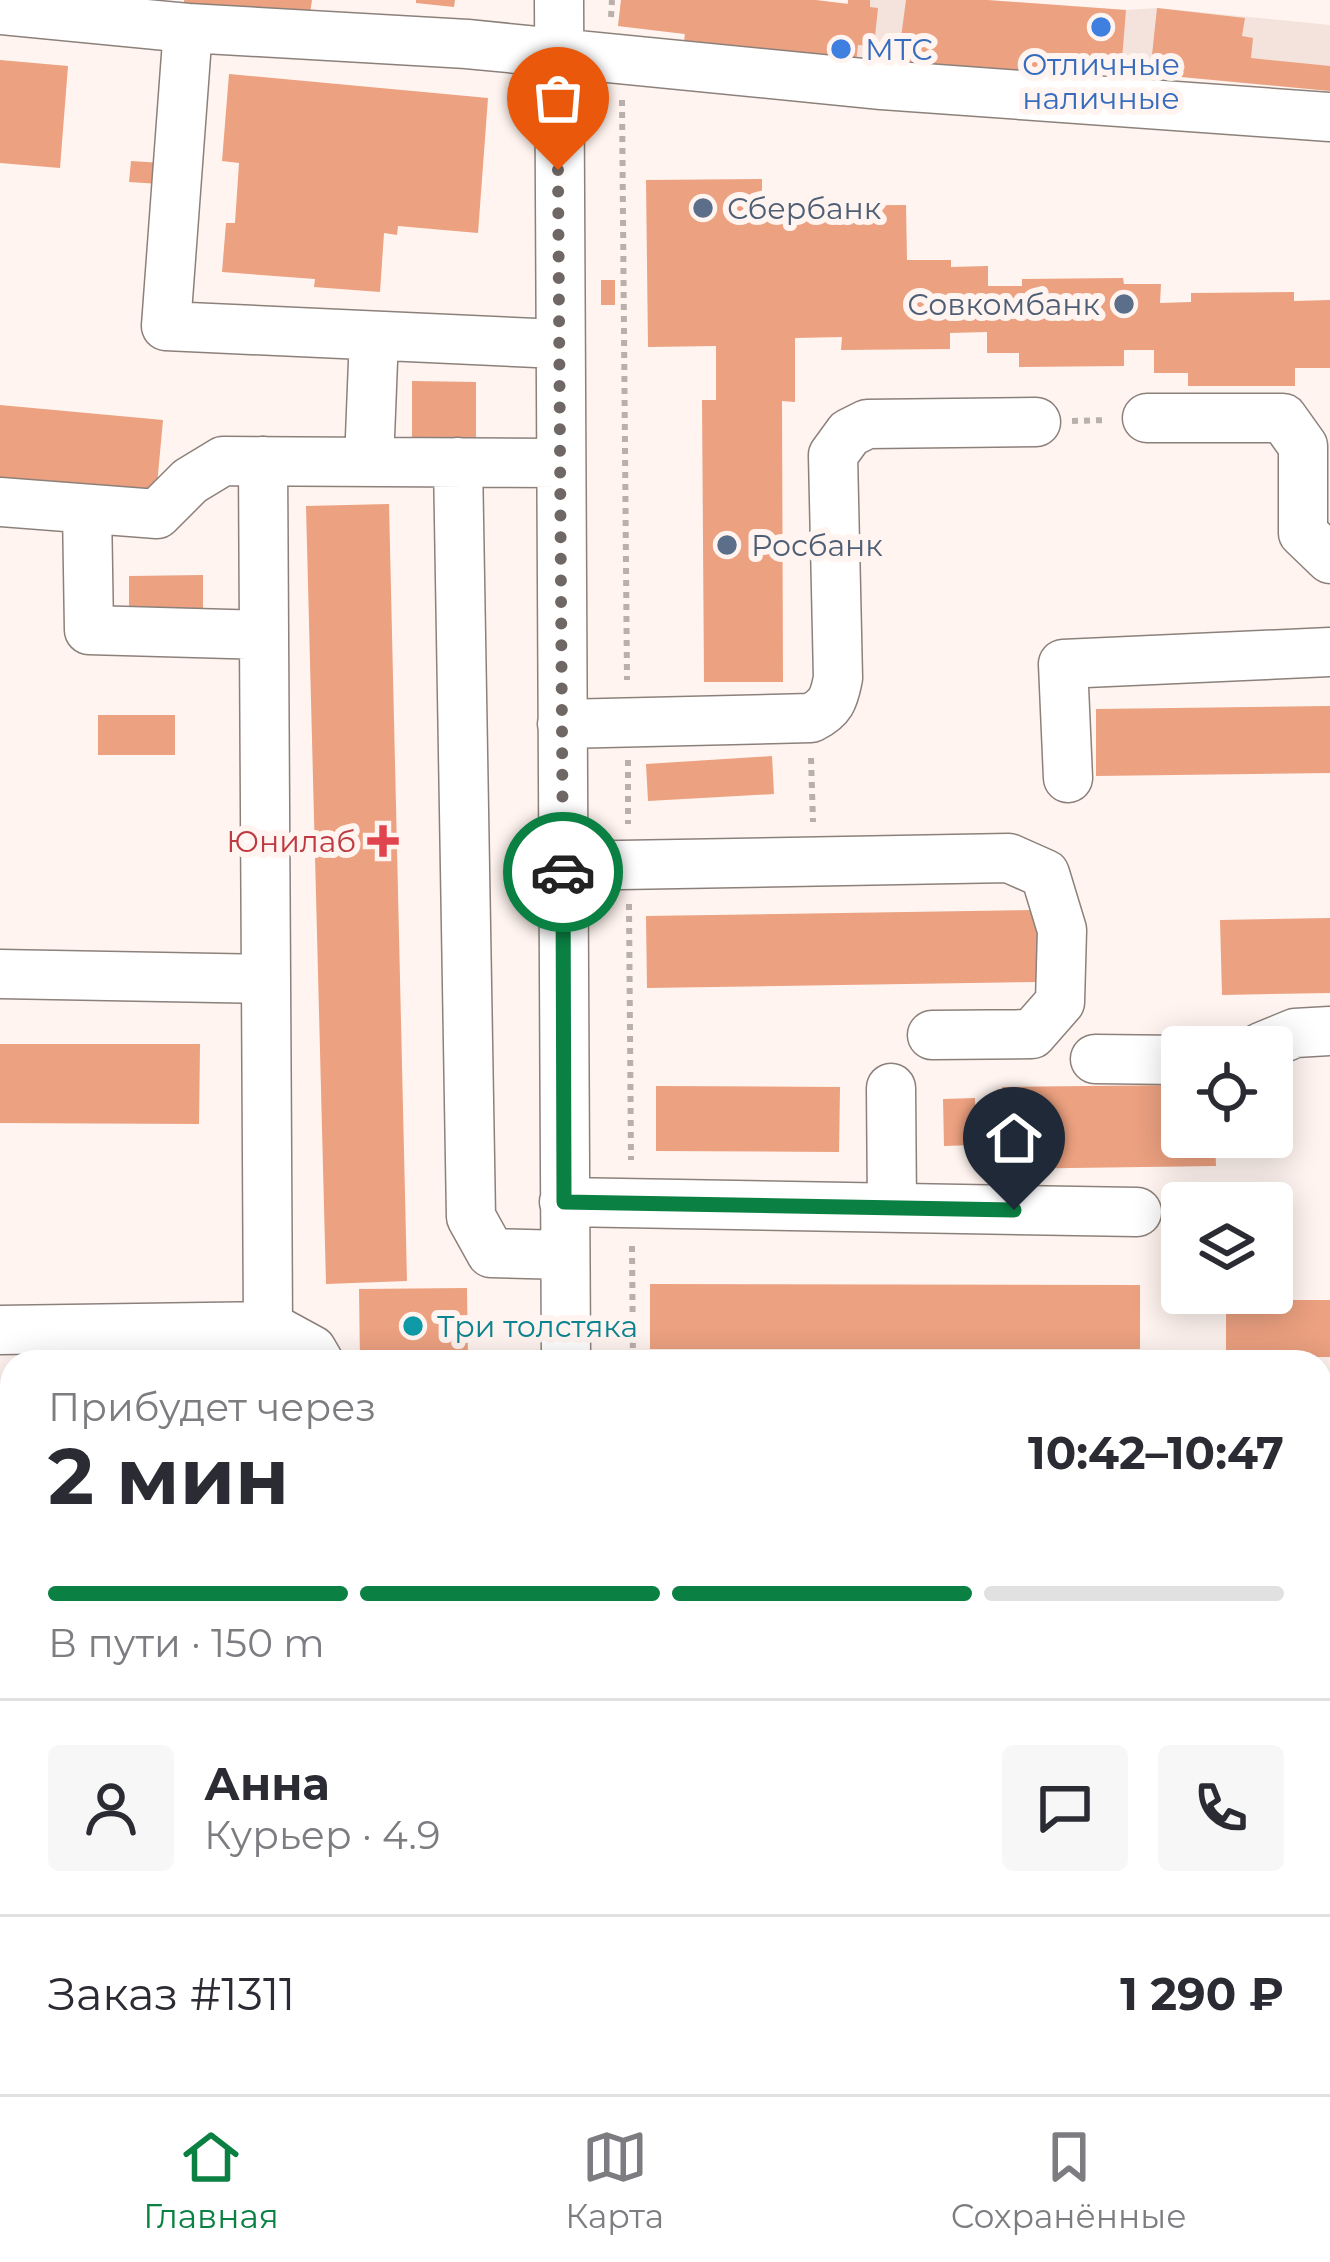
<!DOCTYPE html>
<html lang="ru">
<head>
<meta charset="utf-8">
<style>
  :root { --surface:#fff; --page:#f7f7f7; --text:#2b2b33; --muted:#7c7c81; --line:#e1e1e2; --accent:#0b8043 }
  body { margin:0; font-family:Montserrat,sans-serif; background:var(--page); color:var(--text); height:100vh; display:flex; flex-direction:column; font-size:45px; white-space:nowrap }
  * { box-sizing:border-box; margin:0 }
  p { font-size:39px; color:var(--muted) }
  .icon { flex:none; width:66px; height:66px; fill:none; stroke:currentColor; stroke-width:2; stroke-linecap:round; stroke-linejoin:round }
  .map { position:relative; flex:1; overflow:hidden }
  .drawer { position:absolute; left:0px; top:1350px; width:1332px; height:744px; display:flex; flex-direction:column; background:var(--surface); border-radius:36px 36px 0 0; box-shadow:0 6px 30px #0003 }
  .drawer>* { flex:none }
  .fabs { position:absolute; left:1161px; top:1026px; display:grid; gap:24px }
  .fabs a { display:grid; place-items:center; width:132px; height:132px; border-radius:12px; background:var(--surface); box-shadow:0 6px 30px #0003; font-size:60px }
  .pin { position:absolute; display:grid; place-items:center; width:102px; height:102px; color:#fff; margin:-123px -51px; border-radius:50% 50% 50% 0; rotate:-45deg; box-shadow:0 0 12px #0007 }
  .pin .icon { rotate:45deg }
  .courier { position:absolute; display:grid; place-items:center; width:120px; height:120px; margin:-60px; border:9px solid #0b8043; border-radius:50%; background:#fff; color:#222; box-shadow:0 3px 15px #0007 }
  .headline em { font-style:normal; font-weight:700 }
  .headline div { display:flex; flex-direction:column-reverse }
  .headline { display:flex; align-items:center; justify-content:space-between; height:204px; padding:0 48px }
  h1 { font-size:78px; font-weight:700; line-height:90px }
  .bar { display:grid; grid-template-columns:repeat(4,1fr); gap:18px 12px; align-content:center; height:144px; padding:0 48px }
  .bar i { height:15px; border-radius:9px; background:var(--line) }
  .bar .current { background:var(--accent) }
  .bar p { grid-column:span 4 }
  .line { display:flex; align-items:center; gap:30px; padding:0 48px; border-top:3px solid var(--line) }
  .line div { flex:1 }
  .round { display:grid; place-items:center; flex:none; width:126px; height:126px; border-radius:12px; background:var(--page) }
  .dock { display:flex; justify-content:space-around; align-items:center; height:168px; border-top:3px solid var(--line); background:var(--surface); font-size:33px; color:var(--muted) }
  .dock a { display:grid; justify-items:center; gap:6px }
  .dock .current { color:var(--accent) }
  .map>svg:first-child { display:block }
  .built { fill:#f3e3dc }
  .building { fill:#eca180 }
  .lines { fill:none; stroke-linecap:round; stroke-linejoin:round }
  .minor-casing { stroke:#8c807b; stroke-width:51 }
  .path { stroke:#b9b0ac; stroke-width:6; stroke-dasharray:6 6; stroke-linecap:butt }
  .minor { stroke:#fff; stroke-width:48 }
  .done { stroke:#6e6764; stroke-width:12; stroke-dasharray:0 21.6 }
  .route { stroke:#0b8043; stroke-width:15 }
  .shop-dot { fill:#3f7fe0; stroke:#fff4ef; stroke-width:4.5 }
  .service-dot { fill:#5c6f8a; stroke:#fff4ef; stroke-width:4.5 }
  .health-dot { fill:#e0444e; stroke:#fff4ef; stroke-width:4.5 }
  .culture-dot { fill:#0f9aa8; stroke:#fff4ef; stroke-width:4.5 }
  .labels { text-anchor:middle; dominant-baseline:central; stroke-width:12; stroke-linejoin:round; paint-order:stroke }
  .shop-label { font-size:30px; fill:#366cbe; stroke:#fff4ef; text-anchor:start }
  .service-label { font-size:30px; fill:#4e5e75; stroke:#fff4ef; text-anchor:start }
  .health-label { font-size:30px; fill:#be3a42; stroke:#fff4ef; text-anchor:end }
  .culture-label { font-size:30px; fill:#0d838f; stroke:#fff4ef; text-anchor:start }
</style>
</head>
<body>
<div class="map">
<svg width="1330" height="2094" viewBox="0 0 1330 2094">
  <rect width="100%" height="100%" fill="#fff4ef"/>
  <path class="built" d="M621,0l226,3 1,-3h139l139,10 31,-2 173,17v66l-216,-20 -2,11 -428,-39v-9l-66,-8z"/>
  <path class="building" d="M184,0h128l-2,13 -126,-10z
    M416,0h39l-1,7 -38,-4z
    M621,0h195l32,4v-4h22v7l8,1 -4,38 -16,-1 -2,18 -172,-20 1,-9 -67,-8z
    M906,0h81l139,10 -5,62 -8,-1 -1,11 -214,-22z
    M1157,8l88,10 -3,18 11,2 -2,20 79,8v25l-180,-17z
    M0,60l68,6 -8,102 -60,-5z
    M229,74l259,24 -10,135 -80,-7 -1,9 -13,-2 -4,59 -66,-5 1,-8 -93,-7 4,-49h9l4,-60 -17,-2z
    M131,161l31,2 -2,21 -31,-2z
    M762,179v27l144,-1 1,55h44v7l37,-1v20h34v-7l101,-1 1,6h37l-1,19 31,-1v-9l103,-1v9l36,-1v68h-35v18h-107v-13h-34v-23h-30v16l-105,1v-14h-32v-21l-37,1v16l-109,1 1,-13 -47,1v64l-13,-1 1,281h-79l-2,-282h14v-54l-68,1 -2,-167z
    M601,280h14v25h-14z
    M412,381l64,1v58h-64z
    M0,405l163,15 -7,76 -156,-14z
    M389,504l18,777 -81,3 -20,-778z
    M203,575v42h-74v-41z
    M1330,706v67l-234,3v-67z
    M98,715h77v40h-77z
    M772,756l2,38 -126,7 -2,-37z
    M1037,910l1,72 -391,6 -1,-72z
    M1330,918v75l-108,2 -2,-75z
    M0,1044h200l-1,80 -199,-1z
    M1182,1085v52h33l1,29 -213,3 -1,-82z
    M656,1086l184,1 -1,65 -183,-1z
    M975,1098l1,47 -32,1 -1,-47z
    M650,1284l490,1v64h-490z
    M467,1288l1,74h-108l-1,-73z
    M1226,1300h104v57h-104z
    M12,1386v72h-12v-71z
    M1320,1939h10v77h-10z
    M0,1953h12v60l-12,-1z
    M1094,2085h59v9h-59z"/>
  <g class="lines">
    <defs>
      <path id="minor" d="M559,0l7,1362
        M0,10l188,18 279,16 415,41 448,32
        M188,28l-22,298 393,18
        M1147,418h136l20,28v87l27,26
        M263,461l5,865 44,24 7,12
        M369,462l5,-126
        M458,462l13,755 20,36 74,2
        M0,502l157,12 33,-33 33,-20 337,2
        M87,509l2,121 175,5
        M562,724l249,-6c20,-10 23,-19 27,-40l-5,-223 16,-22 18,-9 169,-2
        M1068,778l-5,-114 267,-12
        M563,866l446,-8 36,16 17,56 -2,72 -28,32 -100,1
        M0,974l266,5
        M1261,1047l34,-14 35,-2
        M1095,1059l87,1
        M891,1088l1,119
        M564,1202l573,10
        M0,1330l268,-4
        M1320,1402l10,1
        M1320,1768l10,-269
        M1320,1802l10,1
        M0,1847h12
        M1320,2060h10
        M197,2082v12
        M572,2087l260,-3 17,10
        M1062,2094l1,-12
        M1204,2094v-12"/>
    </defs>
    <use href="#minor" class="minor-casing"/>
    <path class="path" d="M611,17l1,-17
      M622,100l5,580
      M1072,421l35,-1
      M811,758l2,64
      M628,760v64
      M629,904l2,256
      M632,1246l1,116
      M371,2094l6,-12"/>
    <use href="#minor" class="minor"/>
  </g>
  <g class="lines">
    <path class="done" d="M558,170l5,702"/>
    <path class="route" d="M563,872l1,330 450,8"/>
  </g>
  <g class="shop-dot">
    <circle cx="1101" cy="27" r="12"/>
    <circle cx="841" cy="49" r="12"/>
  </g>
  <g class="service-dot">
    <circle cx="703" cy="208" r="12"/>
    <circle cx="1124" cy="304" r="12"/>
    <circle cx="727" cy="545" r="12"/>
  </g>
  <path class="health-dot" d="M377 823h12v12h12v12h-12v12h-12v-12h-12v-12h12z"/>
  <circle class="culture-dot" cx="413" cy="1326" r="12"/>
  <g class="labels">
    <g class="shop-label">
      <text x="865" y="49">МТС</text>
      <text x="1101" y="64" text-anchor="middle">Отличные<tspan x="1101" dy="34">наличные</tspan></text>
    </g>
    <g class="service-label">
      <text x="727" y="208">Сбербанк</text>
      <text x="1100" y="304" text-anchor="end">Совкомбанк</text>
      <text x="751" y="545">Росбанк</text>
    </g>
    <g class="health-label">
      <text x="356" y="841">Юнилаб</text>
    </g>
    <g class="culture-label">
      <text x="437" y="1326">Три толстяка</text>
    </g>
  </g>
</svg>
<div class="fabs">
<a><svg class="icon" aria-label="locate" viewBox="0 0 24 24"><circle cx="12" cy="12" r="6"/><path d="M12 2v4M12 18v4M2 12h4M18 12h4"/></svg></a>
<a><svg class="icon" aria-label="layers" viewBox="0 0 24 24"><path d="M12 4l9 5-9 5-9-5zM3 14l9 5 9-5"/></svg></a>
</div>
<div class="pin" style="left:558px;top:170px;background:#ea580c"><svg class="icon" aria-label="bag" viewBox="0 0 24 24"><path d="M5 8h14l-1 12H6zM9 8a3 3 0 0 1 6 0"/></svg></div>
<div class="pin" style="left:1014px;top:1210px;background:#1f2937"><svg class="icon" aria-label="home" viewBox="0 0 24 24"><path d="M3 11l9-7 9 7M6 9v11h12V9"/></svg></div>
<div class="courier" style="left:563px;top:872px"><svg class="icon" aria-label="car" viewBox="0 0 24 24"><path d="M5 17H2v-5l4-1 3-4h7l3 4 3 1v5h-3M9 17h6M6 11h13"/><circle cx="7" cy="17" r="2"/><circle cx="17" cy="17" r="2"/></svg></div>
<section class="drawer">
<div class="headline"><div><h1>2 мин</h1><p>Прибудет через</p></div><em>10:42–10:47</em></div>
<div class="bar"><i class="current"></i><i class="current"></i><i class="current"></i><i></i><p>В пути · 150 m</p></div>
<div class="line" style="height:216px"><a class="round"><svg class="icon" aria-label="person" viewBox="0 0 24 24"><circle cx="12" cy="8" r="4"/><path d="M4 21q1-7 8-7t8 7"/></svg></a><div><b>Анна</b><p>Курьер · 4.9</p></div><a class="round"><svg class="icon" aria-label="chat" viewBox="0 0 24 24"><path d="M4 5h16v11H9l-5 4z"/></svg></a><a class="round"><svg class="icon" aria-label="phone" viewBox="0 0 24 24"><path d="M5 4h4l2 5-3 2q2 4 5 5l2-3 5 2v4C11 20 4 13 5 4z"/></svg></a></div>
<div class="line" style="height:156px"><div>Заказ #1311</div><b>1 290 ₽</b></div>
</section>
</div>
<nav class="dock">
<a class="current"><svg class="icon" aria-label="home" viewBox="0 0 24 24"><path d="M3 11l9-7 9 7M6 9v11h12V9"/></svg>Главная</a>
<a><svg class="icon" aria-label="map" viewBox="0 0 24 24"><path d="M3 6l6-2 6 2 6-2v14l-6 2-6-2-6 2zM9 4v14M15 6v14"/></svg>Карта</a>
<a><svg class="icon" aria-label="saved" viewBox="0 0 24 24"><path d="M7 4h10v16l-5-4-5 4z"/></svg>Сохранённые</a>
</nav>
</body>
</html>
